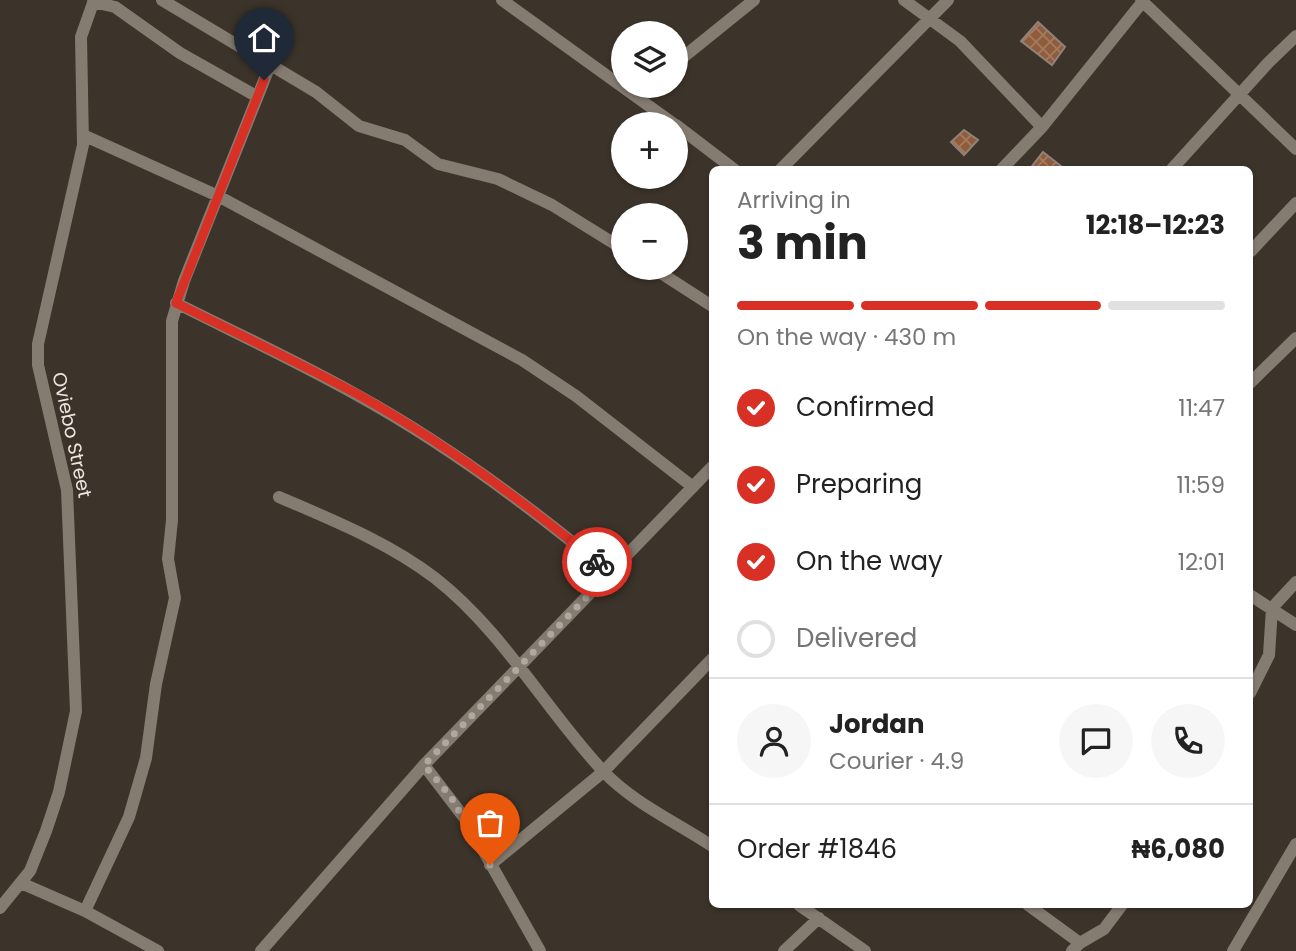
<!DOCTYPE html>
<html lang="en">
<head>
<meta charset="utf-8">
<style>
  :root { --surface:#fff; --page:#f6f6f6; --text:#222; --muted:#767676; --line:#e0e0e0; --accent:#d93025 }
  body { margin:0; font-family:Poppins,sans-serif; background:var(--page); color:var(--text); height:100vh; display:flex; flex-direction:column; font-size:26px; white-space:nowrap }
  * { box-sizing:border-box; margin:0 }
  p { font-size:23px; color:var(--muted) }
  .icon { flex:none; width:38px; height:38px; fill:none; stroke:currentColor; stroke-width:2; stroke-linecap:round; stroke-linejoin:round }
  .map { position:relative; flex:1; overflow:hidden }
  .panel { position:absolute; left:709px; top:166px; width:544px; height:742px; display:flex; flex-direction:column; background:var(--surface); border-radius:10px; box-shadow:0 2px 5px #0004 }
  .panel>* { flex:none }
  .controls { position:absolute; left:611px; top:21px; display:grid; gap:14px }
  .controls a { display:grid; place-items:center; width:77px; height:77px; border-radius:50%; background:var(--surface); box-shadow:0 2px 5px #0004; font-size:35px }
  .pin { position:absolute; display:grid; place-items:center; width:60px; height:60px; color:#fff; margin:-72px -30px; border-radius:50% 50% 50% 0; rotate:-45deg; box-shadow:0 0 7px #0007 }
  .pin .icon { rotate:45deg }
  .courier { position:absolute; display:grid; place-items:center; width:70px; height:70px; margin:-35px; border:5px solid #d93025; border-radius:50%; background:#fff; color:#222; box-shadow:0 2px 9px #0007 }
  .overview em { font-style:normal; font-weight:700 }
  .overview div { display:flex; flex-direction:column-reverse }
  .overview { display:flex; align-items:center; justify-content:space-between; height:119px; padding:0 28px }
  h1 { font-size:46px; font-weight:700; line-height:52px }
  .bar { display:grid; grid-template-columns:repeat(4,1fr); gap:10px 7px; align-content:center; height:84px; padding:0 28px }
  .bar i { height:9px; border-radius:5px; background:var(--line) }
  .bar .current { background:var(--accent) }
  .bar p { grid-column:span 4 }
  .line { display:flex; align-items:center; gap:18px; padding:0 28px; border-top:2px solid var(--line) }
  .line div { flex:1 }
  .round { display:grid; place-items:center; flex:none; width:74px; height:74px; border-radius:37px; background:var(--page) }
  ol { padding:0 28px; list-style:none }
  li { display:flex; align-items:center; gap:21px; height:77px }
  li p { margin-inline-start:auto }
  li .icon { padding:7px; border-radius:50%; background:var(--accent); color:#fff; stroke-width:4 }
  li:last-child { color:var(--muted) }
  li i { width:38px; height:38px; border:4px solid var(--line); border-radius:50% }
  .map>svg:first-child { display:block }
  .building { fill:url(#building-cross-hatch); stroke:#90827a; stroke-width:2 }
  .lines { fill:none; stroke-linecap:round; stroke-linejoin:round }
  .minor { stroke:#857c71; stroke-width:12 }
  .done { stroke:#aea8a0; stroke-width:7; stroke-dasharray:0 12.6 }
  .route { stroke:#d93025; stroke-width:9 }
  .labels { text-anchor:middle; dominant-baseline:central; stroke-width:5; stroke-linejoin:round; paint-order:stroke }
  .street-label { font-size:19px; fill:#ebe6e0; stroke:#3c342a }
</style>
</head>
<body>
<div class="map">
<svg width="1296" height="951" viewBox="0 0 1296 951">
  <defs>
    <pattern id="building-cross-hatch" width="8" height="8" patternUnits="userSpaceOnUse" patternTransform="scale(1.75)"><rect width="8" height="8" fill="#8f5c3c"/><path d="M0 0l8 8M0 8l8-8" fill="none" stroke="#a47b61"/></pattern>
  </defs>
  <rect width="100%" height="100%" fill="#3c342a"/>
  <path class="building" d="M1038,22l27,25 -13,18 -31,-24z
    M964,130l14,10 -14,15 -13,-13z
    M1043,152l23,18h-37z"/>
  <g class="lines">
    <path class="minor" d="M162,0l154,92 43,34 46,14 33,24 60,15 54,26 71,44
      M502,0l172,124
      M904,0l56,41 82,86
      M1141,0l155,149
      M93,2l22,5 65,46 76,43
      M676,63l78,-63
      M636,95l12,-9
      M676,125l59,45
      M83,135l135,61 304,164 54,36 117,91
      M780,170l168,-170
      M1001,170l41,-43 102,-127
      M1171,170l97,-107 28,-27
      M1250,252l46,-49
      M653,268l59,38
      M176,303c60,30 122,59 181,92 91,50 174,112 253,178
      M1250,383l46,-45
      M279,497c53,23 109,45 156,81 68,53 110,131 168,193 30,32 73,51 109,75
      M1250,595l46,30
      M1250,693l19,-38 3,-47 24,-26
      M424,765l42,55 74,131
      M490,865l113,-93 109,-113
      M21,883l64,28 73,40
      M799,905l66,46
      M1028,905l52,38
      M0,908l30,-37 16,-40 13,-39 17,-81 -9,-221 -29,-125v-21l45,-199 -2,-108 13,-37
      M85,911l44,-94 17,-59 10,-74 19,-86 -7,-39 4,-39v-199l12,-40 87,-218
      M261,951l163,-186 288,-298
      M784,951l35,-33
      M1072,951l8,-8 24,-14 18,-24
      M1233,951l63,-107"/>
  </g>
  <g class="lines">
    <path class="done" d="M490,865l-39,-68 -27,-32 186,-192 -13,-11"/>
    <path class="route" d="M264,80l-88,223c60,30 122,59 181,91 86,48 165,106 240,168"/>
  </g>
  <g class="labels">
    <g class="street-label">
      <text transform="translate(72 435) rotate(78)">Oviebo Street</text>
    </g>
  </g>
</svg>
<div class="controls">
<a><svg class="icon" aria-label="layers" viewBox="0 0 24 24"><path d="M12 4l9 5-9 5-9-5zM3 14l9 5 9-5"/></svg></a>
<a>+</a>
<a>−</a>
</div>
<div class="pin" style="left:490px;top:865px;background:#ea580c"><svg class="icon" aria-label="bag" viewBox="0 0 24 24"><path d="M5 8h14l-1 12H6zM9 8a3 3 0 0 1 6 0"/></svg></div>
<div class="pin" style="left:264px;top:80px;background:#1f2937"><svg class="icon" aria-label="home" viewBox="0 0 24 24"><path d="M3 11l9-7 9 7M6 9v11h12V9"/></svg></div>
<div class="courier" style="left:597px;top:562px"><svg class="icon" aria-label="bike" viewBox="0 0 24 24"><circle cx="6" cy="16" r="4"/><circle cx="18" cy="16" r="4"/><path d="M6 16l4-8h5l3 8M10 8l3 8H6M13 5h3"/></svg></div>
<section class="panel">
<div class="overview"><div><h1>3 min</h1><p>Arriving in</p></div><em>12:18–12:23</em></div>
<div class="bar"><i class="current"></i><i class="current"></i><i class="current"></i><i></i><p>On the way · 430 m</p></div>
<ol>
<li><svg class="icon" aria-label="check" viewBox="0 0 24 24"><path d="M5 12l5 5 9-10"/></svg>Confirmed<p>11:47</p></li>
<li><svg class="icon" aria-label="check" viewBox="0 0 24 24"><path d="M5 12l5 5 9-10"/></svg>Preparing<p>11:59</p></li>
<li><svg class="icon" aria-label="check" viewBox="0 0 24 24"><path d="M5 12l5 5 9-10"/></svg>On the way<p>12:01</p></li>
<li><i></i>Delivered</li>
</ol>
<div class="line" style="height:126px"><a class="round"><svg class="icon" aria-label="person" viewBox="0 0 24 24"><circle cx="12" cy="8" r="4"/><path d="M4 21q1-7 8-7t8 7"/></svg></a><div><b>Jordan</b><p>Courier · 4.9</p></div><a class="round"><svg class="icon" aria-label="chat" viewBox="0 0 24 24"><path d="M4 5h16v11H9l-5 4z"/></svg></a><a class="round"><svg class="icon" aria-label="phone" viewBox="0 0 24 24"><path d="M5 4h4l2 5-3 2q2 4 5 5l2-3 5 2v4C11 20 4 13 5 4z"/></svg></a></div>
<div class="line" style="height:91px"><div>Order #1846</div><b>₦6,080</b></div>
</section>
</div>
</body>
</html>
